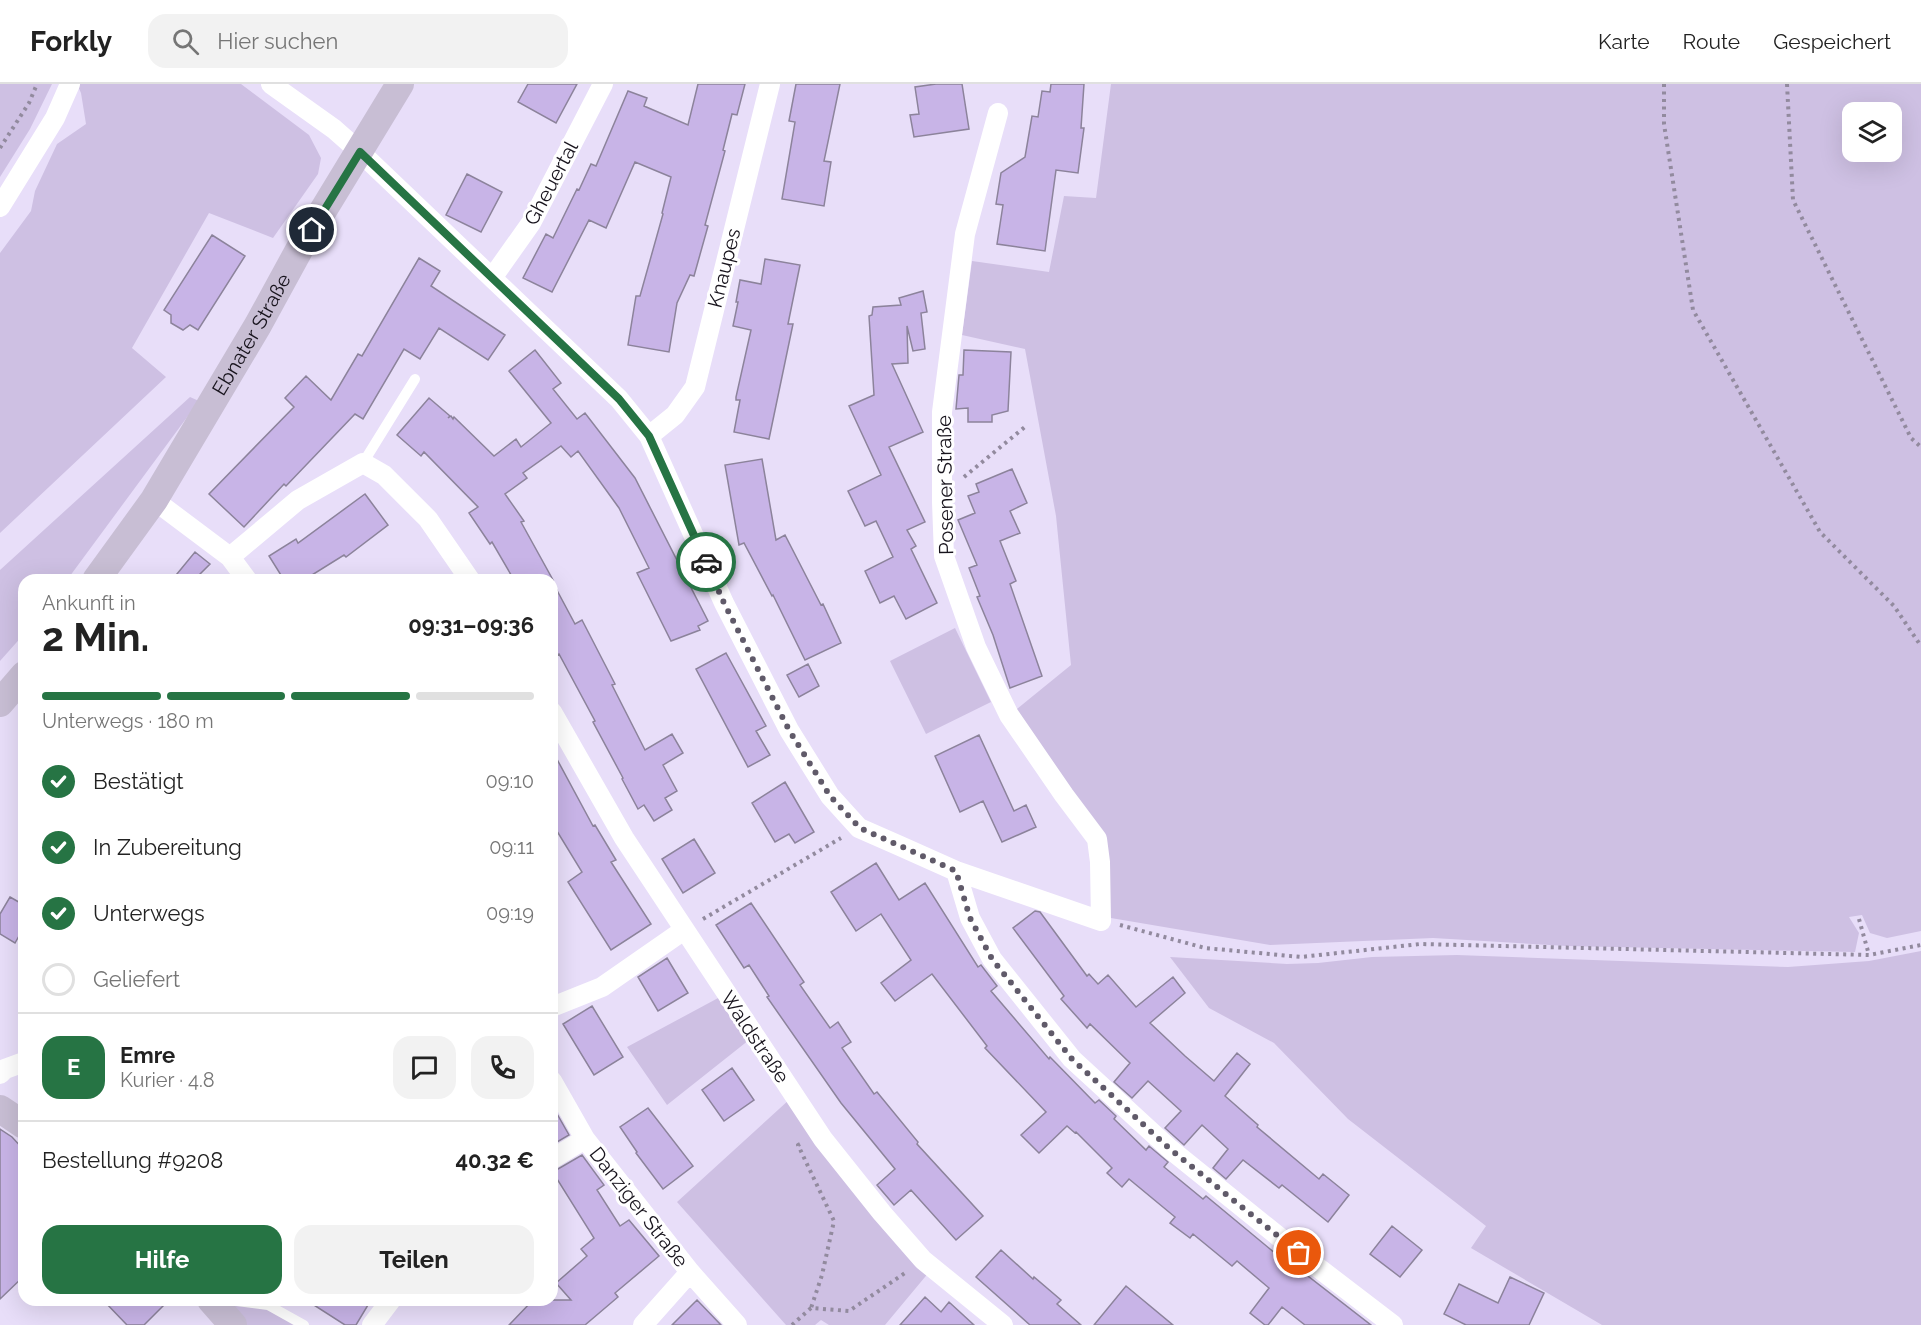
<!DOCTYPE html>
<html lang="de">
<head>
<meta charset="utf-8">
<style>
  :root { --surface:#fff; --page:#f2f2f2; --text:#222; --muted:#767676; --line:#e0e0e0; --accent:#267444 }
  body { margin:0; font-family:Raleway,sans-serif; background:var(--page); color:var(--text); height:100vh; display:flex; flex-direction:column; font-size:22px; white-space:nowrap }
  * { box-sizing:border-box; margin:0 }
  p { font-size:20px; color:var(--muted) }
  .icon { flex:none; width:33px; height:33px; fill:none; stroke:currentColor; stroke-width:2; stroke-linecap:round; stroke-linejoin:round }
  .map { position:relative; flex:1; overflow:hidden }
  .details { position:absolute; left:18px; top:490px; width:540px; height:732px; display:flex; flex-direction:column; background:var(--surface); border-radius:18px; box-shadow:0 6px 24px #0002 }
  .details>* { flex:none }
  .buttons { position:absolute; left:1842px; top:18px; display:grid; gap:12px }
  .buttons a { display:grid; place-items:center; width:60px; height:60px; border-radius:12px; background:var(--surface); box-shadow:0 6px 24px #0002; font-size:30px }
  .pin { position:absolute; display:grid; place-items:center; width:51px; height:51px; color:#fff; margin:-26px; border:3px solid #fff; border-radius:50%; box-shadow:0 2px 6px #0007 }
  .courier { position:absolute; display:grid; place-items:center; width:60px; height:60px; margin:-30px; border:4px solid #267444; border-radius:50%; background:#fff; color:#222; box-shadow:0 2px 8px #0007 }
  .head em { font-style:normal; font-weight:700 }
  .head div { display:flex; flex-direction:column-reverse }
  .head { display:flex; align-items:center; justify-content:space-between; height:102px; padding:0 24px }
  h1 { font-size:39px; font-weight:700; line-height:45px }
  .bar { display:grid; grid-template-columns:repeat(4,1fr); gap:9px 6px; align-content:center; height:72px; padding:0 24px }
  .bar i { height:8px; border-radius:4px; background:var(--line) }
  .bar .on { background:var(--accent) }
  .bar p { grid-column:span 4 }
  .line { display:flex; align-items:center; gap:15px; padding:0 24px; border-top:2px solid var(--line) }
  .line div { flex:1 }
  .round { display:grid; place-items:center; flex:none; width:63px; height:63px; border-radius:18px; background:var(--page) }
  ol { padding:0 24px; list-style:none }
  li { display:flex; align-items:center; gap:18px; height:66px }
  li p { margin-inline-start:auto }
  li .icon { padding:6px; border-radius:50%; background:var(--accent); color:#fff; stroke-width:4 }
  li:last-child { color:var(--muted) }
  li i { width:33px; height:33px; border:3px solid var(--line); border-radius:50% }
  .cta { display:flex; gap:12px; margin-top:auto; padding:12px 24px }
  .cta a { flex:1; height:69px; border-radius:18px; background:var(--accent); color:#fff; font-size:24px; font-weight:700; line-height:69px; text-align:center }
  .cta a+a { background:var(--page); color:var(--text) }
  header { display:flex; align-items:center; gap:36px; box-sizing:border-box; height:84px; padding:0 30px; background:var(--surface); border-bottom:2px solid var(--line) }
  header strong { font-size:28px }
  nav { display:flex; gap:33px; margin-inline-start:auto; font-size:21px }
  .search { width:420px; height:54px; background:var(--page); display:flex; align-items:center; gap:15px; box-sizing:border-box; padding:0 21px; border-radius:18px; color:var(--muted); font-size:22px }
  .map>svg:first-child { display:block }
  .green { fill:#cec0e3; fill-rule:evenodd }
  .building { fill:#c8b4e7; stroke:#8c839b; stroke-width:1.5 }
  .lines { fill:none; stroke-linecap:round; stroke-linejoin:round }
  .path { stroke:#928a9e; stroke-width:4; stroke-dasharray:3 4.5; stroke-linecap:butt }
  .lane { stroke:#fff; stroke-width:10 }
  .street { stroke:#fff; stroke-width:20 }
  .secondary { stroke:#c8bed4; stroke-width:28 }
  .done { stroke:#605a69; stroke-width:6; stroke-dasharray:0 10.8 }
  .route { stroke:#267444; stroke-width:8 }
  .labels { text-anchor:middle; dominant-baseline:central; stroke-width:6; stroke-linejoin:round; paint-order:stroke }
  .street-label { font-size:20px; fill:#17131c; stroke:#fff }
</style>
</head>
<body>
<header>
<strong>Forkly</strong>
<div class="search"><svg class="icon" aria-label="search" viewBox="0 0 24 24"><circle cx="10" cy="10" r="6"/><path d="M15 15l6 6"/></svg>Hier suchen</div>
<nav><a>Karte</a><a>Route</a><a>Gespeichert</a></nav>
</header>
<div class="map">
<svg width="1921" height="1241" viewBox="0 0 1921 1241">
  <rect width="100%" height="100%" fill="#e8def9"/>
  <path class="green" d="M0,0h52l-22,45 -30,48z
    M77,0h164l68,51 12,23 -3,16 -45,64 -64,-25 -77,135 34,29 -166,156v-280l31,-42 4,-20 22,-47 29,-20 -5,-31z
    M1111,0h810v847l-34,7 -17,-5 -8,-18 -13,2 10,16 -4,19 -288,-6 -134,-8 -163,7 -165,-28 -4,-79 -89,-125 59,-48 -15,-149 -31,-167 -63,-14 10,-74 77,11 15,-76 32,2zM1852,28h40v40h-40z
    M190,313l9,4 -132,179h-43v54l-24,27v-91z
    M955,544l36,74 -65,32 -36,-73z
    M1921,867v374h-319l-131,-77 15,-22 -138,-107 -74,-76 -65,-35 -39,-51 117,7 31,-1 54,-6 85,-2 331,12 81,-6z
    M720,913l29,43 -82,65 -40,-58z
    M790,1015l140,172 -45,54h-56l-8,-5 -6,5h-29l-109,-123z
    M229,1217l39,4 36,20h-71z"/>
  <path class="building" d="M528,0h49l-21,39 -38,-21z
    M698,0h47l-8,31 -5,-1 -9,36 2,1 -20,74 3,1 -14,50 -4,-1 -13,28 -8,49 -41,-7 8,-49h4l23,-82 -1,-1 9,-36 -36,-15 -29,66 -17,-8 -37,72 -29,-14 23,-44 7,4 24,-49 2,1 12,-26 5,2 32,-75 19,7 -3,8 44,19z
    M796,0h44l-16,77 7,1 -7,44 -42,-7 13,-77 -6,-1z
    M936,0h26l7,45 -55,8 -4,-22 9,-1 -4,-27z
    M1051,0h33l-3,44h3l-6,45 -22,-3 -11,81 -48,-7 6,-39 -7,-1 5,-31 24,-16 7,-41 6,1 4,-26 8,1z
    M467,90l35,18 -21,40 -35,-17z
    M212,151l33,21 -47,74 -8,-5 -7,5 -12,-7v-8l-7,-5z
    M419,174l21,13 -9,15 74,49 -17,25 -49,-32 -19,31 -16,-10 -41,70 -8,-5 -69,72 -2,-2 -40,43 -35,-33 85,-87 -9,-9 21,-22 25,24 27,-46 4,2z
    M765,175l35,6 -12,59h5l-24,115 -35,-7 6,-32h-4v-3l15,-67 -18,-4 5,-24h-2l4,-22 21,4z
    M923,207l4,21 -6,1 4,36 -12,2 -6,-25 1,37 -16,1 31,68 -34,15 36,75 -18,8 9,16 -5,3 26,54 -31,16 -12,-23 -14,7 -15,-32 28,-14 -17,-36 -11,5 -17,-35 33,-16 -32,-69 25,-11 -5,-79 3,-1 1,-8 28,-2 -2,-7z
    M535,266l26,33 -8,6 24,30 8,-6 50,65 73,143 -10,5 2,4 -29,11 -34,-68 12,-5 -30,-60 -41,-57 -7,6 -10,-11 -38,27 4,5 -22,16 19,27 -3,1 32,58h-39l-22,-38 -2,2 -21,-31 9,-6 -54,-55 -3,4 -24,-21 32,-37 21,18 -2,2 3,-2 2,3 1,-2 40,39 22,-17 5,8 30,-24 -42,-52z
    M964,266l47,2 -3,59 -16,4v7h-24v-14l-12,1 3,-34h4z
    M762,375l14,81 9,-5 36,70 2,-1 18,39 -36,17 -32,-65 -1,1 -28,-53 -5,2 -14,-80z
    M1012,385l15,34 -17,8 10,22 -20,8 16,40 -6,3 32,92 -32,12 -17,-53 -16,-38 3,-1 -11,-28 8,-3 -19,-45 17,-7 -7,-17 11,-4 -3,-8z
    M365,410l23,31 -42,32 -2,-2 -40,25h-20l-15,-24 27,-17 2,4z
    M195,468l15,12 -16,16h-22z
    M552,497l23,43 7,-4 33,64 -3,1 33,65 27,-16 11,19 -20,12 14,26 -12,7 7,12 -18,11 -10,-16 -6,4 -16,-30 1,-1 -30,-56 2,-1 -36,-67 -7,4z
    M726,569l40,73 -10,5 14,24 -22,12 -52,-98z
    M808,580l11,22 -20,11 -12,-22z
    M979,651l35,76 12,-6 10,22 -34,15 -19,-41 -23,11 -25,-56z
    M552,666l41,76 2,-1 21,35 -5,2 40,62 -40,26 -43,-68 14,-10 -30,-49z
    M785,698l29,50 -19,11 -6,-9 -14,8 -23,-39z
    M694,755l21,34 -32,20 -21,-34z
    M876,779l23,37 26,-17 53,84 3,-2 16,21 -6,5 58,68 1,-2 45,46 4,-3 17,16 -2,3 32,31 3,-4 19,16 -4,5 39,32 3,-3 87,72 2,-2 76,59h-66l-23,-18 -14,18h-3l-15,-12 19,-25 -32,-27 -5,5 -39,-32 -3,4 -20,-15 5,-6 -46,-38 -7,8 -15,-14 5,-5 -36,-36 -1,1 -8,-7 -28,27 -18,-18 25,-23 -61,-64 2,-2 -55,-72 -37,27 -14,-18 30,-23 -30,-46 -25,17 -25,-39z
    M10,813l14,8v22l-9,16 -15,-9v-20z
    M751,819l53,79 -4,3 30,43 8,-6 13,20 -9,6 32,46 3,-2 41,50 -1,2 66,72 -27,24 -45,-50 -17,15 -17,-20 18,-16 -54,-66 -74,-106 2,-1 -20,-31 -5,3 -28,-43z
    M1035,827l5,1 47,64 2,-2 9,10 10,-9 28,32 37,-30 12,16 -35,30 35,33 29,25 23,-28 13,11 -25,32 33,29 -1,2 62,52 4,-5 26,21 -21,27 -46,-37 -3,3 -36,-28 -17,19 -13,-11 15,-19 -26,-24 -18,20 -19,-17 16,-17 -33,-30 -16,17 -18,-16 16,-19 -40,-39 -3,4 -26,-29 3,-3 -51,-68z
    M667,874l21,35 -30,18 -20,-34z
    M592,922l31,51 -29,18 -31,-51z
    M732,984l22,32 -30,21 -22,-31z
    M552,1021l17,30 -17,10z
    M648,1024l45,58 -30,23 -27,-36 1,-1 -17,-25z
    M0,1045l12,8 12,13v126l-24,23z
    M582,1071l22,30 -7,5 23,36 9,-6 30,36 -44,37 3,4 -33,28h-76l24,-25h38l-15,-17 31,-27 -6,-7 13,-11 -42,-67 6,-2z
    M1392,1142l30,24 -22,27 -30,-23z
    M1001,1166l32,29 1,-2 27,23 -4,4 24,21h-51l-54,-48z
    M1510,1193l34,16 -15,32h-63l-22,-11 15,-30 39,19z
    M1126,1202l47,39h-79z
    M925,1213l16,15 8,-10 25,23h-74z
    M103,1216h66l-25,25h-17z
    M306,1216h65l-15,25h-11z
    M697,1216l24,25h-49z"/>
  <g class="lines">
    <path class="path" d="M1664,0v40l29,186 127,222 74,74 27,40
      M1787,0l6,116 118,238 10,9
      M0,64l29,-45 8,-19
      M964,393l62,-51
      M703,835l138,-81
      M1859,835l10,36
      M1120,841l85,23 96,9 119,-13 449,11 52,-10
      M800,1060l-2,1 36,76 -12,54 -11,33
      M792,1241l19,-17 38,3 56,-38"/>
    <path class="lane" d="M363,379l52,-84
      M229,1216l39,5 36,20"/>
    <path class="street" d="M271,0l63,45 26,23 259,247 30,37 75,167 65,127 41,66 29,32 41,18 56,25 145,50 -1,-59 -3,-23 -33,-44 -55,-80 -33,-68 -32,-91 -2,-54v-90l23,-178 33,-121
      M0,123l55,-89 15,-34
      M492,194l39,-55 72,-139
      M649,352l26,-21 20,-28 75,-303
      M154,416l76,57 17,23
      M230,473l68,-57 65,-37 21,12 44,44 42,61
      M552,628l72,126 199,301 59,74 41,47 80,65
      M956,787l14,47 22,41 80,100 98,90 129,104 94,72
      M552,923l50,-20 82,-57
      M0,990l5,-5 19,-7
      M552,997l33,58 105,133 47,53
      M552,1075l33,-20
      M372,1241l19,-25
      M643,1241l47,-53"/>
    <g class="secondary">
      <path id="s1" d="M96,496l58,-80 104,-175 41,-75 101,-166"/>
      <path d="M0,619l24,-28"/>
      <path d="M0,1025l24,16"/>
      <path d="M211,1216l22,25"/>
    </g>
  </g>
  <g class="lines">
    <path class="done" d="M706,478l18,41 65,127 41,66 30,32 96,43 14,47 22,41 80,100 98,90 129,104"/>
    <path class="route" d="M312,146l48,-78 259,247 30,37 57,126"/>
  </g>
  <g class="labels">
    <g class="street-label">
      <text transform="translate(551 99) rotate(-62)">Gheuertal</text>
      <text transform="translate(724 184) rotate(-76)">Knaupes</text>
      <text stroke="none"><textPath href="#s1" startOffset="291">Ebnater Straße</textPath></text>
      <text transform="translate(945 401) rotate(-91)">Posener Straße</text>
      <text transform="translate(755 953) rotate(56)">Waldstraße</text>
      <text transform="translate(639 1123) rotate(52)">Danziger Straße</text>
    </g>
  </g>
</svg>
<div class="buttons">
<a><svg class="icon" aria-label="layers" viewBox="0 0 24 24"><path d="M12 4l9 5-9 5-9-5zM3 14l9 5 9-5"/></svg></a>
</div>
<div class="pin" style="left:1299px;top:1169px;background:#ea580c"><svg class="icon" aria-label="bag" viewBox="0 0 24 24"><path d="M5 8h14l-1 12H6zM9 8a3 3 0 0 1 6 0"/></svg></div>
<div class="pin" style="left:312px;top:146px;background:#1f2937"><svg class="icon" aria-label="home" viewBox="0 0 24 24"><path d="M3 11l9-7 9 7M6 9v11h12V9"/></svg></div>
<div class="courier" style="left:706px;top:478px"><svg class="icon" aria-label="car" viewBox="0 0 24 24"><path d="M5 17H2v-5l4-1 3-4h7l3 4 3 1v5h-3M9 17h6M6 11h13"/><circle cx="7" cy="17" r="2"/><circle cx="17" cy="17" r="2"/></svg></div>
<section class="details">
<div class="head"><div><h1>2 Min.</h1><p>Ankunft in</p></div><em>09:31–09:36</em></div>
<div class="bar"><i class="on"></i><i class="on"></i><i class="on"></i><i></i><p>Unterwegs · 180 m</p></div>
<ol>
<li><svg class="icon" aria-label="check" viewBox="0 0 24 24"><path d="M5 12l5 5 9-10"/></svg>Bestätigt<p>09:10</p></li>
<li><svg class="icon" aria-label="check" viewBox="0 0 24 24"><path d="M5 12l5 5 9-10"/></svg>In Zubereitung<p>09:11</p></li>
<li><svg class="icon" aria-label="check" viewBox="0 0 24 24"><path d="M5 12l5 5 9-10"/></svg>Unterwegs<p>09:19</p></li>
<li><i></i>Geliefert</li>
</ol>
<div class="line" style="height:108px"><b class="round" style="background:var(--accent);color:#fff">E</b><div><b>Emre</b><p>Kurier · 4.8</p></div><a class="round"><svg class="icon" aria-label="chat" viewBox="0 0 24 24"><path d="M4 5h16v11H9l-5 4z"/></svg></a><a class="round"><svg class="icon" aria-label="phone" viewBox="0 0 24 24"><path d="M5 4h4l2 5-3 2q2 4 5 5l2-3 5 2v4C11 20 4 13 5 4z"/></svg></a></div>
<div class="line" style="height:78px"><div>Bestellung #9208</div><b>40.32 €</b></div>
<div class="cta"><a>Hilfe</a><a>Teilen</a></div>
</section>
</div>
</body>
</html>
